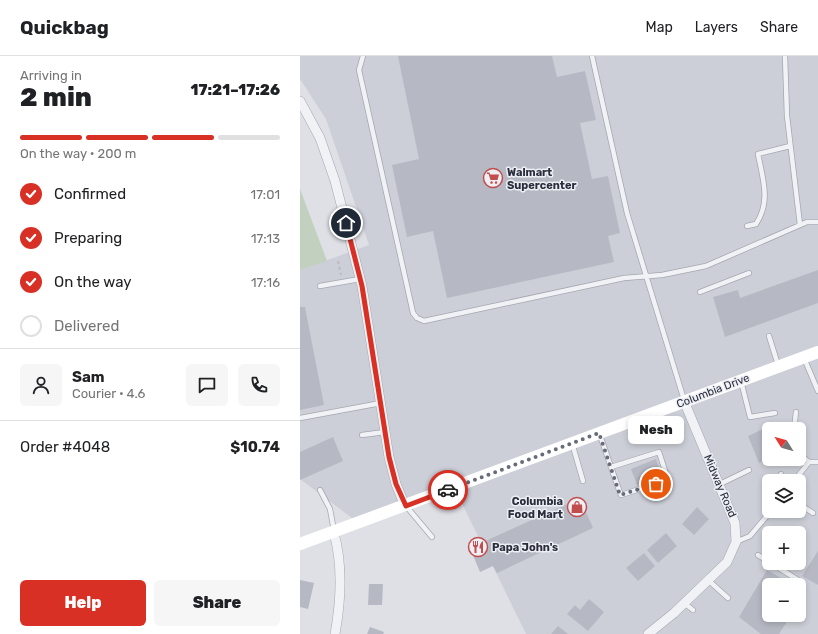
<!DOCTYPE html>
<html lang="en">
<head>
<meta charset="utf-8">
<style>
  :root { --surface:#fff; --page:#f6f6f6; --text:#202124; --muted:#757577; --line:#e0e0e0; --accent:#d93025 }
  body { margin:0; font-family:Rubik,sans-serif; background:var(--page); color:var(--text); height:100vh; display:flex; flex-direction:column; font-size:15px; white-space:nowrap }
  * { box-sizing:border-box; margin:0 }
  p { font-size:13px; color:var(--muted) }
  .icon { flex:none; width:22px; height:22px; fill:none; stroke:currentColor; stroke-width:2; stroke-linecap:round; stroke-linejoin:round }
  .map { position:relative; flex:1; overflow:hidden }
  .side { display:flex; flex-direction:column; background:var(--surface); width:300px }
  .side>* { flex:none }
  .needle { width:26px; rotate:307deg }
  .fabs { position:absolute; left:462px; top:366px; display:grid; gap:8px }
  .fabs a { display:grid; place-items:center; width:44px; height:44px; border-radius:6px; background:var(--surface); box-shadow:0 2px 6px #0003; font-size:20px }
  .pin { position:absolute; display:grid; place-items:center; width:34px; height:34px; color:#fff; margin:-17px; border:2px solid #fff; border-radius:50%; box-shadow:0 1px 4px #0007 }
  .courier { position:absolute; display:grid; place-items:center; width:40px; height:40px; margin:-20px; border:3px solid #d93025; border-radius:50%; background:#fff; color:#222; box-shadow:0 1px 5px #0007 }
  .bubble { position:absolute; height:28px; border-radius:6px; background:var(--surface); box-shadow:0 2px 6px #0003; font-size:13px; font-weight:800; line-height:28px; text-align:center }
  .summary em { font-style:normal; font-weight:800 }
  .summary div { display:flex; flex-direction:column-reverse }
  .summary { display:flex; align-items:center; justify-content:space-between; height:68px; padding:0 20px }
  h1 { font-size:26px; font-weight:800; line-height:30px }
  .bar { display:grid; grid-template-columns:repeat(4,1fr); gap:6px 4px; align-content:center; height:48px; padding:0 20px }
  .bar i { height:5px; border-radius:3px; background:var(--line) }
  .bar .on { background:var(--accent) }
  .bar p { grid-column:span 4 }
  .line { display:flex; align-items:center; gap:10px; padding:0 20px; border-top:1px solid var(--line) }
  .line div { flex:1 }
  .round { display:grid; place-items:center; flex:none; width:42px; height:42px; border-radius:6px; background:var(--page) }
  ol { padding:0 20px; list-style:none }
  li { display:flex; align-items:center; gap:12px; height:44px }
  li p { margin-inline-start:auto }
  li .icon { padding:4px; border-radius:50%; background:var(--accent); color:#fff; stroke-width:4 }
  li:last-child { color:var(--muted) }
  li i { width:22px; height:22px; border:2px solid var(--line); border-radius:50% }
  .primary-button { display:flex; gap:8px; margin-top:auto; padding:8px 20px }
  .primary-button a { flex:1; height:46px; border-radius:6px; background:var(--accent); color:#fff; font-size:16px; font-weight:800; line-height:46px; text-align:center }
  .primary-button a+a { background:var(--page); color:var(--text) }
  header { display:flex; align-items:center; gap:24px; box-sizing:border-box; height:56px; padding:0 20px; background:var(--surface); border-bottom:1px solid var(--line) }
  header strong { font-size:19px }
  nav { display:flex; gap:22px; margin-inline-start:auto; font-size:14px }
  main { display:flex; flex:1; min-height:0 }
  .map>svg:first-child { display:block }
  .built { fill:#cdcfd8; fill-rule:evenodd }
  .green { fill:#c2d0c0 }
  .building { fill:#b6b9c3 }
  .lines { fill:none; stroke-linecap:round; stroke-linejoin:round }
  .lane-casing { stroke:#a4a7b0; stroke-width:6 }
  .street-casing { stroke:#a4a7b0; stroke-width:10 }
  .path { stroke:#b9bbc1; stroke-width:2; stroke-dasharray:3 3; stroke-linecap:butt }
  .lane { stroke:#f1f2f5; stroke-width:4.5 }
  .street { stroke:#f1f2f5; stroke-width:9 }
  .secondary { stroke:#fff; stroke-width:12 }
  .done { stroke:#686c78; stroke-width:4; stroke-dasharray:0 7.2 }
  .route { stroke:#d93025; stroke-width:5 }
  .labels { text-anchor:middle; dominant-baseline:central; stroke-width:3; stroke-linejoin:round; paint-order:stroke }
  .poi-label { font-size:11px; font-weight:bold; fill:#292d3c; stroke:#edeff4; text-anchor:start }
  .street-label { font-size:11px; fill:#292d3c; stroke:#edeff4 }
</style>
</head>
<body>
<header>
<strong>Quickbag</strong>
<nav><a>Map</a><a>Layers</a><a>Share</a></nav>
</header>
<main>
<section class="side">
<div class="summary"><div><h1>2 min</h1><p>Arriving in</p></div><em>17:21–17:26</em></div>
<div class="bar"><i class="on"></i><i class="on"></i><i class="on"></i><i></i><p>On the way · 200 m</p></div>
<ol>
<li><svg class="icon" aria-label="check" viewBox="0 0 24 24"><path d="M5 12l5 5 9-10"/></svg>Confirmed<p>17:01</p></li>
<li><svg class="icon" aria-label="check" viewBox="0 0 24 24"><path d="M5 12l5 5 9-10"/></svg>Preparing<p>17:13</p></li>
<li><svg class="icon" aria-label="check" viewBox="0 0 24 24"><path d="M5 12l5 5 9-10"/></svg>On the way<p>17:16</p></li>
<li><i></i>Delivered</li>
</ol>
<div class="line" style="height:72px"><a class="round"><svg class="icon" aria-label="person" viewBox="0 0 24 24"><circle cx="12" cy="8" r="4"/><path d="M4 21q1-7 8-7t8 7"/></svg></a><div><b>Sam</b><p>Courier · 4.6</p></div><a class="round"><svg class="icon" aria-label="chat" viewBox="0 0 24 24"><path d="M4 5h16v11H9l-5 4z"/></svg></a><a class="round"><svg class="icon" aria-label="phone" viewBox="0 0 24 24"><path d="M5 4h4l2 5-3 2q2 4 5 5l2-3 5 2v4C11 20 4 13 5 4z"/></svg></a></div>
<div class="line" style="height:52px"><div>Order #4048</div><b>$10.74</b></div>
<div class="primary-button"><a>Help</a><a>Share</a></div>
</section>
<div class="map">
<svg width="518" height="578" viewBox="0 0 518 578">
  <rect width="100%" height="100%" fill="#dee0e6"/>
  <path class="built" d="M0,0h518v578h-292l-73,-149 -93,39 -60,-45v-209l69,-25 -43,-126 -26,-40zM469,373h30v30h-30zM469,425h30v30h-30zM469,477h30v30h-30zM469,529h30v30h-30z"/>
  <path class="green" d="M0,133l27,72 -27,9z"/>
  <path class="building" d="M98,0h154l5,21 28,-6 11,49 -16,3 12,56 16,-3 12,57 -12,3 6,26 -167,36 -14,-67 -26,6 -15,-72 27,-6z
    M518,214v33l-93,34 -12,-40 25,-7 2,8z
    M0,251h5l19,98 -24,5z
    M463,373l6,15v15l-10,4 -11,-27z
    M33,381l10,24 -43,19v-28z
    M356,403l6,17 -25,9 -6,-16z
    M280,442l13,30 -96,45 -4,-7 -13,6 -10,-24z
    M397,451l12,12 -15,16 -12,-11z
    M366,477l11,13 -19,17 -11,-13z
    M518,495v34l-16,-9z
    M344,497l11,13 -17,15 -12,-13z
    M467,514l26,15h-24v30h22l-12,19h-18l-22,-17z
    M0,524l14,3 -6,26 -8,-2z
    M69,528h14l-1,21h-14z
    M289,543l15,13 -16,19 -21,-17 8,-9 5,5z
    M258,570l10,8h-17z
    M70,571l14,5 -1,2h-16z"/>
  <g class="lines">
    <defs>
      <path id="lane" d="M63,0l-4,14 54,243 4,5 7,3 200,-43 38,-3 44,-9 101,-44h11
        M292,0l35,157 57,187
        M485,0l2,60 13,109
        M447,170l9,-2c15,-23 7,-44 2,-70l32,-8
        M20,230l40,-7
        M400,236l49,-19
        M469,280l9,29
        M504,302l14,33
        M441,325l9,36 25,-4
        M0,362l81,-15
        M494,373l2,-17
        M299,377c8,21 14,41 22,62l47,-15 -9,-28 -48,15
        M62,379l23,-3
        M272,387l11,38
        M499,398l10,8h9
        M481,418l1,7
        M494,425l15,-19
        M420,428l29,-14
        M20,434l10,19 4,22
        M499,448l14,9
        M106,450l26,31
        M436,486l14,-6 21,-25
        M458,499l11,7
        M471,507l27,17
        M408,524l20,18
        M384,547l9,7"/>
      <path id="street" d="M0,45l20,37 15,43 27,105 27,171 7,27 9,22
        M34,477c9,33 7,68 1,101
        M348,578l26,-21 53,-51 9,-20 -1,-19 -51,-122"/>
    </defs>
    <use href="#lane" class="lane-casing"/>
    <use href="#street" class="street-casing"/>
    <path class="path" d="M38,205l3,14"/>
    <use href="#lane" class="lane"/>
    <use href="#street" class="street"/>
    <path class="secondary" d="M0,488l518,-192"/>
  </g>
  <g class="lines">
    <path class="done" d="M148,434l151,-57 21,62 36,-11"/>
    <path class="route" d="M46,167l16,63 27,171 7,27 10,22 42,-16"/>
  </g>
  <defs>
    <symbol id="supermarket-ring" viewBox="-11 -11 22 22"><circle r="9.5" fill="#edeff4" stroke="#c24d4d" stroke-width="1.5"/><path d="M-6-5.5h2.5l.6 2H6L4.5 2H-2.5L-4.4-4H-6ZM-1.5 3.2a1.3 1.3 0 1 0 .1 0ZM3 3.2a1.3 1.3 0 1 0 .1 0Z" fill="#c24d4d"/></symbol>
    <symbol id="shop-ring" viewBox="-11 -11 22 22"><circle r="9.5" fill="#edeff4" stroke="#c24d4d" stroke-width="1.5"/><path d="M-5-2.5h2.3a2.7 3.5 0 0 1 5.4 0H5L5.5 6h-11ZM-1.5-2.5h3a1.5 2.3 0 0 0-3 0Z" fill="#c24d4d"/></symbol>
    <symbol id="restaurant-ring" viewBox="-11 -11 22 22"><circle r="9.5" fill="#edeff4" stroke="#c24d4d" stroke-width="1.5"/><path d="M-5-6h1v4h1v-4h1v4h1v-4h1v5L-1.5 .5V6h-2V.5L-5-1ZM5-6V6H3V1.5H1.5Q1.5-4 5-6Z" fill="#c24d4d"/></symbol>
  </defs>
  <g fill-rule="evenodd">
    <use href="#supermarket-ring" x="182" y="111" width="22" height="22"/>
    <use href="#shop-ring" x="266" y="440" width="22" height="22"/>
    <use href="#restaurant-ring" x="167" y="480" width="22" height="22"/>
  </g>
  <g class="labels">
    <g class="poi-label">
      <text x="207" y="116">Walmart<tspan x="207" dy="13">Supercenter</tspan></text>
      <text x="263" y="445" text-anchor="end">Columbia<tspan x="263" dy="13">Food Mart</tspan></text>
      <text x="192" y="491">Papa John's</text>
    </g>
    <g class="street-label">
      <text transform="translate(413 335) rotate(-21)">Columbia Drive</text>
      <text transform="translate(420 430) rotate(67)">Midway Road</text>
    </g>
  </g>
</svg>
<div class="fabs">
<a><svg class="needle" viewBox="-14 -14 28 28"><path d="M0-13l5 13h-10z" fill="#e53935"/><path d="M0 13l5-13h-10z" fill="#757577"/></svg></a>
<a><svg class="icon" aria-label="layers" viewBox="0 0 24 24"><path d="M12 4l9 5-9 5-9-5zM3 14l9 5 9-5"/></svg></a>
<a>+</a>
<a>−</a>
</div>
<div class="pin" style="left:356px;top:428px;background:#ea580c"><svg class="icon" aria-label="bag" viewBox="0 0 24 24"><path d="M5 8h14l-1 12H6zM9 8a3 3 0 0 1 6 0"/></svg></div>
<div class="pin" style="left:46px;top:167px;background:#1f2937"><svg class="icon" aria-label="home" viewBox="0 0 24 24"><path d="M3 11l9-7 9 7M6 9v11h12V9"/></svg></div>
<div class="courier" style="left:148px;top:434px"><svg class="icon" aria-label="car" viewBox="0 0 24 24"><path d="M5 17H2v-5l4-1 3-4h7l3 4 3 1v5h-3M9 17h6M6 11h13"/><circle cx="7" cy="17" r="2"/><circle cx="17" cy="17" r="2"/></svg></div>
<div class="bubble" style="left:328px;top:360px;width:56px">Nesh</div>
</div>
</main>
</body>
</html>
